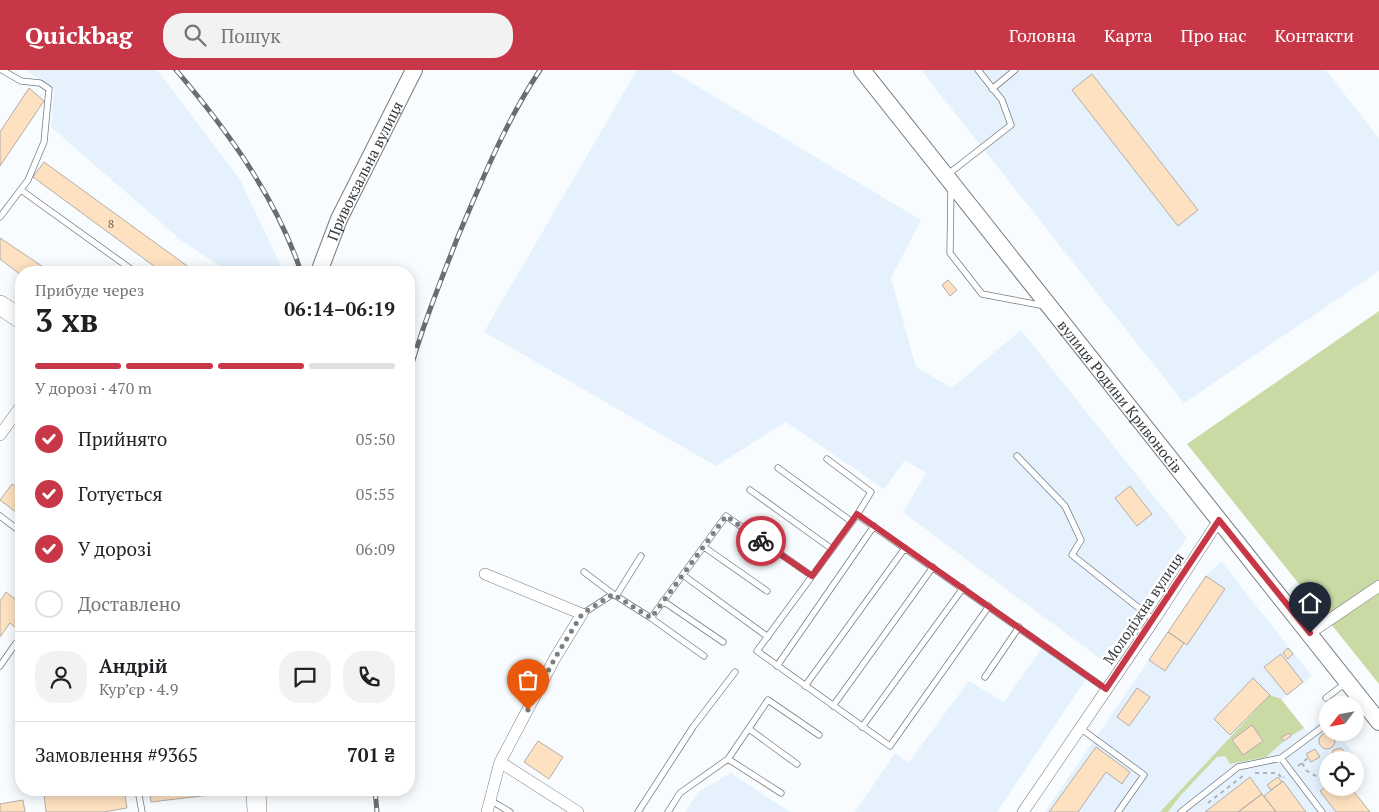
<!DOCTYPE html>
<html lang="uk">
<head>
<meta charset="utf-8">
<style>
  :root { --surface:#fff; --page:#f2f2f2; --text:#202124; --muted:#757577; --line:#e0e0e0; --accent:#c73747 }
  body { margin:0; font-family:"PT Serif",serif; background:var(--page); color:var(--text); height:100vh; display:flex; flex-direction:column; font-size:19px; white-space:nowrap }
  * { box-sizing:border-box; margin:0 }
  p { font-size:16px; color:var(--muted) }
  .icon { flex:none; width:28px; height:28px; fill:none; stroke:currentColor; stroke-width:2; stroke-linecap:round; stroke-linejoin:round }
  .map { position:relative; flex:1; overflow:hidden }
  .details { position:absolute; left:15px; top:196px; width:400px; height:530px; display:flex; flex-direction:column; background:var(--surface); border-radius:20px; box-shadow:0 2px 12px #0003 }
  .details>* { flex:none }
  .needle { width:32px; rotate:238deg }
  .buttons { position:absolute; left:1319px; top:626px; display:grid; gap:10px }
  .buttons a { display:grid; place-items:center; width:45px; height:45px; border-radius:50%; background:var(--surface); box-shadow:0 2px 12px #0003; font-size:25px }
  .pin { position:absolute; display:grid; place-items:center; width:42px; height:42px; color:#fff; margin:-51px -21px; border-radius:50% 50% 50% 0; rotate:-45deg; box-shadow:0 0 5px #0007 }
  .pin .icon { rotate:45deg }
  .courier { position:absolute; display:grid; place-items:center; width:50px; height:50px; margin:-25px; border:4px solid #c73747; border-radius:50%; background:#fff; color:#222; box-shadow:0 1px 6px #0007 }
  .summary em { font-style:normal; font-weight:800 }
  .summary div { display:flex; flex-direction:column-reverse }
  .summary { display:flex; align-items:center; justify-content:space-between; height:85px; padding:0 20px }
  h1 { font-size:32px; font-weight:800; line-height:38px }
  .bar { display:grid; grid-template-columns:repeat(4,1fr); gap:8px 5px; align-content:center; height:60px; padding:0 20px }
  .bar i { height:6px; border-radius:4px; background:var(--line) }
  .bar .on { background:var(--accent) }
  .bar p { grid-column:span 4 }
  .line { display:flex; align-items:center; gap:12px; padding:0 20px; border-top:1px solid var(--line) }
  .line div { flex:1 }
  .round { display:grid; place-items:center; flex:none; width:52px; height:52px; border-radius:20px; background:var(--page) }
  ol { padding:0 20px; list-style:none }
  li { display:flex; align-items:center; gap:15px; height:55px }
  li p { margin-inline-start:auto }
  li .icon { padding:5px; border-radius:50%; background:var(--accent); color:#fff; stroke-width:4 }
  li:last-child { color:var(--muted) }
  li i { width:28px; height:28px; border:2px solid var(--line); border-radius:50% }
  header { display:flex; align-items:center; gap:30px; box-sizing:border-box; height:70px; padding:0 25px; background:var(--accent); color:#fff }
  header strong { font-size:24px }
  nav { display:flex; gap:28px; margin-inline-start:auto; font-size:18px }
  .search { width:350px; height:45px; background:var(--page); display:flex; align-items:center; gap:12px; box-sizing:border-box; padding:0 18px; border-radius:20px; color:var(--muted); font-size:19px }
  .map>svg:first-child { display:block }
  .built { fill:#e5f2fd }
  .green { fill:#cadaa4 }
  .building { fill:#fde1c1; stroke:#b2ada7 }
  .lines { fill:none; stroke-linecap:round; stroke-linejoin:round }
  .lane-casing { stroke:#767c80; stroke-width:7 }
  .street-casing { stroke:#767c80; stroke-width:12 }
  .secondary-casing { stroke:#767c80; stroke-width:18 }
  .primary-casing { stroke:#767c80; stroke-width:20 }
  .path { stroke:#b1b4b7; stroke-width:2; stroke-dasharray:4 4; stroke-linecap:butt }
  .lane { stroke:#fff; stroke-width:5.5 }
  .street { stroke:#fff; stroke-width:11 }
  .secondary { stroke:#fff; stroke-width:16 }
  .primary { stroke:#fff; stroke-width:19 }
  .rail-casing { stroke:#6b6e71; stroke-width:5 }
  .rail { stroke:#fff; stroke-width:3; stroke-dasharray:9; stroke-linecap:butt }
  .done { stroke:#7b7f81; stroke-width:5; stroke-dasharray:0 9 }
  .route { stroke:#c73747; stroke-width:6 }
  .labels { text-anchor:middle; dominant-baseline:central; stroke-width:5; stroke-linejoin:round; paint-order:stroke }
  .number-label { font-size:12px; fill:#69645e }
  .street-label { font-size:15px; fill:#383b3d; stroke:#fff }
</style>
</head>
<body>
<header>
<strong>Quickbag</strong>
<div class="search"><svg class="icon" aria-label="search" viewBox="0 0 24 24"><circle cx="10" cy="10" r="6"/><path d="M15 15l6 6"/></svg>Пошук</div>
<nav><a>Головна</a><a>Карта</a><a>Про нас</a><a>Контакти</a></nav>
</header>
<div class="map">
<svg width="1379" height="742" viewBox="0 0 1379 742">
  <rect width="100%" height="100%" fill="#f8fcff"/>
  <path class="built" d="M25,0h132l82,108 45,94h-55l-47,-31 -131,-114 3,-38z
    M637,0h33l251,150 -30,58 25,89 36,21 69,-58 166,208 -84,123 -200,-149 23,-39 -21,-13 -21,29 -98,-67 -70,44 -232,-134z
    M921,0h405l53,69v132l-195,132z
    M1221,491l91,115 -31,24 27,32 19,-15 1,15 10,1 21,28 -4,3v-4h-27v28h23l19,24h-325l161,-236z
    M1042,578l44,31 -89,133h-142l40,-59 13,10 61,-82 35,21z
    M731,703l59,39h-105l13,-20z"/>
  <path class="green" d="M1379,241v373l-192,-240z
    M1270,625l11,4 23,29 -13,8 -2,-3 -7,4 2,4 -18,16 -36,7 -5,-8 -8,1 -37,39 -12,16h-8z"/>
  <path class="building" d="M1092,4l106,136 -20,16 -106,-136z
    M29,18l15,13 -44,65v-34z
    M44,92l146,106 -3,4h-25l-129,-95z
    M0,168l51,34h-30v3l-21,-16z
    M948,210l9,10 -7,6 -8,-11z
    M12,414l9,6v26l-21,-16z
    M1130,416l22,28 -15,12 -22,-28z
    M1206,506l19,13 -38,56 -19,-13z
    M6,522l15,12v28l-11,-9 -10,14v-36z
    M1168,562l16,11 -19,28 -16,-11z
    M1288,578l5,6 -5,5 -5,-6z
    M1281,584l22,28 -16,13 -23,-28z
    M1253,608l17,17 -40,40 -16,-16z
    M1137,618l13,9 -21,29 -12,-9z
    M1252,655l11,16 -20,14 -11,-15z
    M1319 671a8 8 0 1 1 16 0a8 8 0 1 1-16 0Z
    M1289,663l2,3 -7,5 -3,-3z
    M538,671l25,16 -14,22 -25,-17z
    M1096,677l34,25 -8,12 -16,-12 -28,40h-29z
    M1341,678l6,6v6h-16l2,-10z
    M1315,679l5,8 -9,5 -5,-8z
    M1250,707l12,17 -24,18h-33z
    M1278,707l4,5 -11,8 -4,-5z
    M1283,711l19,26 4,5h-30l-12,-16z
    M1328,715v3h23l19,24h-34l-16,-21z
    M72,720h52l3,18 -24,4h-57l-2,-17z
    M149,720h84l1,2 -83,10z
    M1262,724l14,18h-38z
    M23,730l2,12h-25v-8z"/>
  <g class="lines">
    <defs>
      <path id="lane" d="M992,19l23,-19
        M947,105l64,-50 -9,-25 -24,-30
        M951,118l-1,65 32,41 63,12
        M21,120l114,82
        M0,147l28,-37 16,-38 5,-53 -9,-6 -19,-2 -19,-11
        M215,202h8
        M1017,386l48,50 16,34 -9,15 82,65
        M827,389l44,33 -14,23 -100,136 133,95 99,-140
        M778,398l74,54
        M750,420l82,59
        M857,445l249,174
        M0,446l21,16
        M704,477l63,44
        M584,502l29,22 38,24 75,-102 86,60
        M683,505l85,62
        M616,526l25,-40
        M663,531l60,41
        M582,544l31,-20
        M651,548l53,38
        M0,596l16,-23 5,4
        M777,596l97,-140
        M985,607l34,-50
        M805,616l100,-138
        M1326,628l21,-16
        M833,636l100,-139
        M862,657l101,-139
        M1080,658l64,47 -26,37
        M749,659l48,35
        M728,689l53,34
        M138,720l4,22
        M490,730l20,12
        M638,742l55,-85 42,-55
        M668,742l12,-19 48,-34 40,-59 51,35
        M1181,742l57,-45 43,-9
        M1322,742l-41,-54 47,-35"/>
      <path id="street" d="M0,365l21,-29
        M485,504l97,40 -27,44 -55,104 -13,50
        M1310,563l69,-47
        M500,692l78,50
        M1023,742l131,-192 65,-100"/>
      <g id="secondary">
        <path id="s1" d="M862,0l517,652"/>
        <path id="s2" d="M319,202l20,-53 75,-149"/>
      </g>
      <path id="primary" d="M0,235l21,14
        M256,720l1,22"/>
    </defs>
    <use href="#lane" class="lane-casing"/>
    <use href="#street" class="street-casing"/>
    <use href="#secondary" class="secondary-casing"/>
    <use href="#primary" class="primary-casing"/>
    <path class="path" d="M1302,693l5,8 21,12
      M1298,696l10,-8
      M1255,703h23l4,6 2,-2
      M1208,733l36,-28"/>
    <use href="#lane" class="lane"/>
    <use href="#street" class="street"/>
    <use href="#secondary" class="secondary"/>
    <use href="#primary" class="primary"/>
    <defs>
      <path id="rail" d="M176,0c51,60 100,127 125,202
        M409,304c13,-47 32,-94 50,-140 24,-56 47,-113 81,-164
        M375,720l2,22"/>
    </defs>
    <use href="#rail" class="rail-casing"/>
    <use href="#rail" class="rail"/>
  </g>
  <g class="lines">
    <path class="done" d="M528,640l27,-52 27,-44 31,-20 38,24 75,-102 35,25"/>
    <path class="route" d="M761,471l51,35 45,-62 249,175 113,-169 91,113"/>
  </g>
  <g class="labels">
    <g class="number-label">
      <text x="111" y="153">8</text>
    </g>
    <g class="street-label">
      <text stroke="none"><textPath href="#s2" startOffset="111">Привокзальна вулиця</textPath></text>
      <text stroke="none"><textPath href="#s1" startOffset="416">вулиця Родини Кривоносів</textPath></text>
      <text transform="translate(1143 538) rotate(-56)">Молодіжна вулиця</text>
    </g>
  </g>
</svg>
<div class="buttons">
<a><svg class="needle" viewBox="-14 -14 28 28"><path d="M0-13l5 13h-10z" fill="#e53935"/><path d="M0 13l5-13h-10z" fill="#757577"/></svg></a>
<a><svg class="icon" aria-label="locate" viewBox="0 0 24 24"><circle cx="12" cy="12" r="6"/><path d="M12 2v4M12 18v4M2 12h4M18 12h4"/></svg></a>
</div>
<div class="pin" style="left:528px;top:640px;background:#ea580c"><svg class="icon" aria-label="bag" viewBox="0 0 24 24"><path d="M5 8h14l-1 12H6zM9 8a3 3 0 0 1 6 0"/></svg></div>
<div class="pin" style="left:1310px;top:563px;background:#1f2937"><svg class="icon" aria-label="home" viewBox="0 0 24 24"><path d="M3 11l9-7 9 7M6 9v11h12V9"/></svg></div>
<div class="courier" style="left:761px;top:471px"><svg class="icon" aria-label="bike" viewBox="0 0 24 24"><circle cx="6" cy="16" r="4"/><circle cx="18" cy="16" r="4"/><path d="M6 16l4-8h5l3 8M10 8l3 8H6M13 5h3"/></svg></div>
<section class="details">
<div class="summary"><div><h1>3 хв</h1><p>Прибуде через</p></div><em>06:14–06:19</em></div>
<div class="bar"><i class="on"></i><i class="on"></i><i class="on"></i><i></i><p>У дорозі · 470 m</p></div>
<ol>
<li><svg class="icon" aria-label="check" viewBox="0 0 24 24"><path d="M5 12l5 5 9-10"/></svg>Прийнято<p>05:50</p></li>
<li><svg class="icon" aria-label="check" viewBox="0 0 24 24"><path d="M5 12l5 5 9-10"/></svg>Готується<p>05:55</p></li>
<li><svg class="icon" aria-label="check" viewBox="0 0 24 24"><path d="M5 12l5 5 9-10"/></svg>У дорозі<p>06:09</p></li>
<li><i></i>Доставлено</li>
</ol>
<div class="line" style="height:90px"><a class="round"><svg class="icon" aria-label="person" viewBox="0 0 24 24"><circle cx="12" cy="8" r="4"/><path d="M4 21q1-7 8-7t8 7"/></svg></a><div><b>Андрій</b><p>Кур’єр · 4.9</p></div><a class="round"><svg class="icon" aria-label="chat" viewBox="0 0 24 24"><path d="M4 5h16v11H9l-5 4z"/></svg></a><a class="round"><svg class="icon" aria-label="phone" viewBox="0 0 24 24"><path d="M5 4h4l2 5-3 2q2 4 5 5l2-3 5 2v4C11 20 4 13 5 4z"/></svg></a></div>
<div class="line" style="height:65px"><div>Замовлення #9365</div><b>701 ₴</b></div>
</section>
</div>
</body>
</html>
